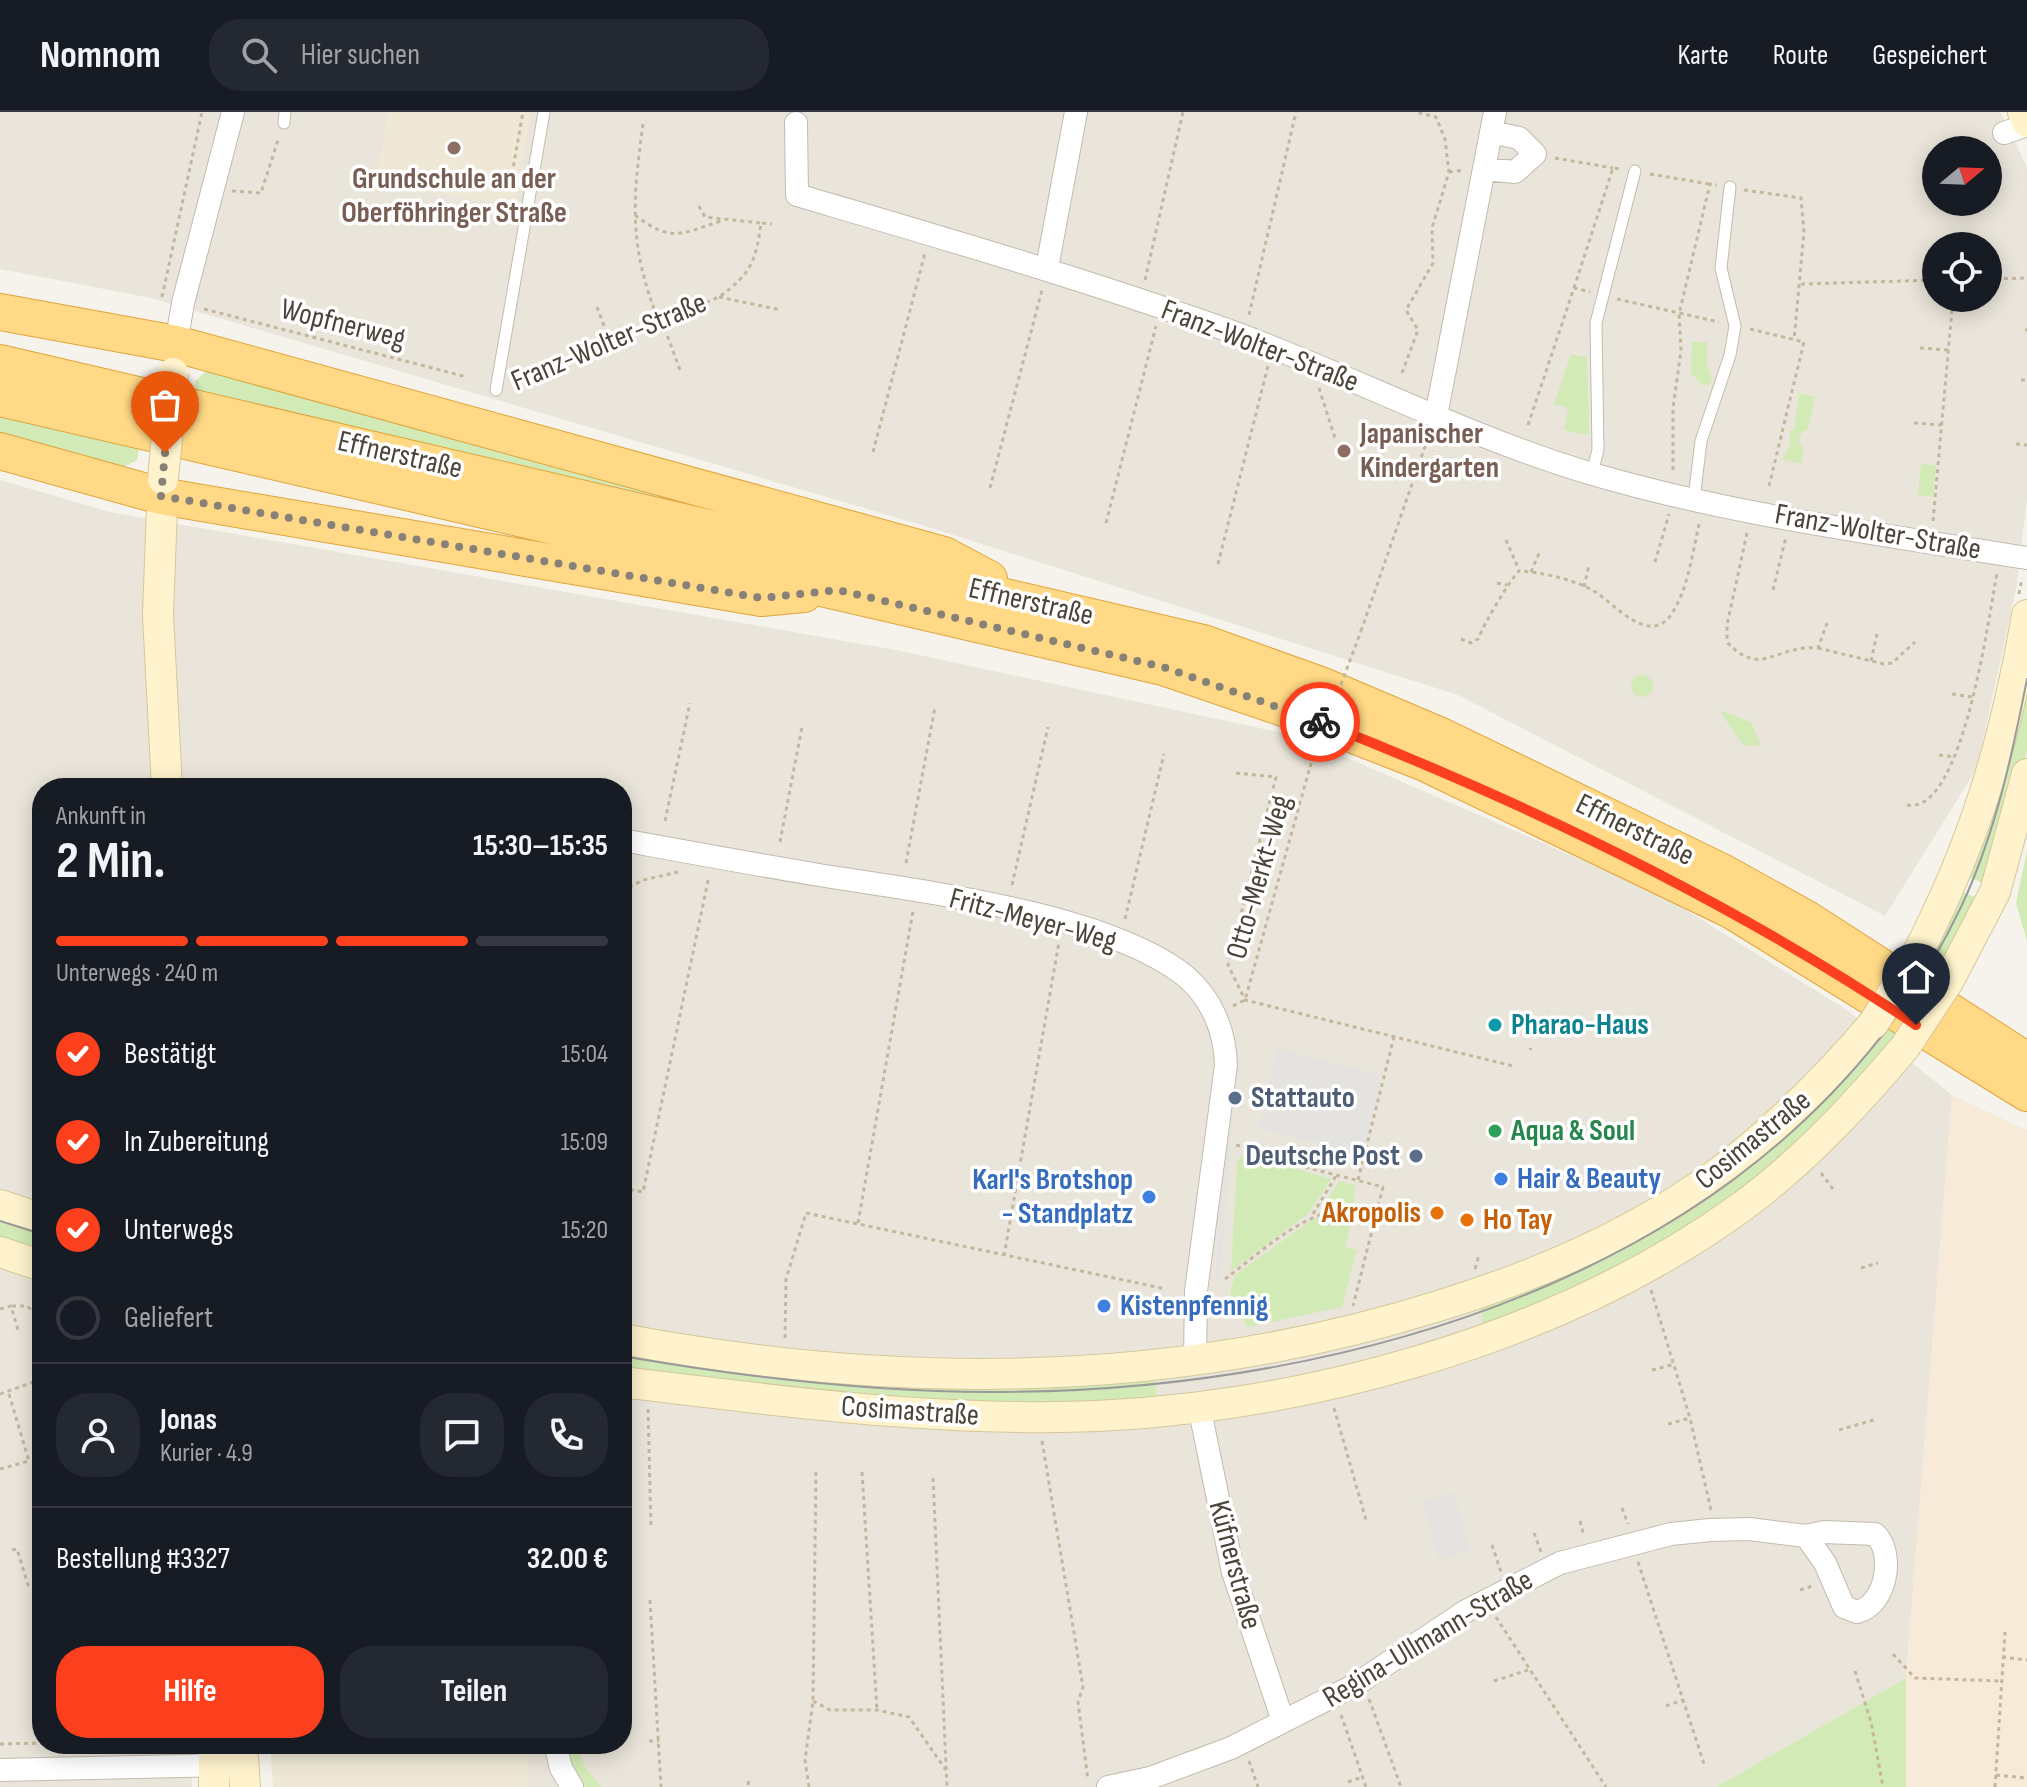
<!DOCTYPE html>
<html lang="de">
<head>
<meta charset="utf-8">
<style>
  :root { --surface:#171b24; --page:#242831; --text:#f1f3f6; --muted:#9ea1a6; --line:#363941; --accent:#fc3f1d }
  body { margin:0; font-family:"Sofia Sans Condensed",sans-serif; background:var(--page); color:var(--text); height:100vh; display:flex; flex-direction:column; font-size:30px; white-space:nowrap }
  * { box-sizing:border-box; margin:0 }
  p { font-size:26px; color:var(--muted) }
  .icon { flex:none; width:44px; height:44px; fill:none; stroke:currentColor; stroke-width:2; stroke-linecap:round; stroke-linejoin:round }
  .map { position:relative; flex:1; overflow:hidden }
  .drawer { position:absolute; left:32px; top:666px; width:600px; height:976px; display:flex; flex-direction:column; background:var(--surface); border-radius:32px; box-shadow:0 4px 20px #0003 }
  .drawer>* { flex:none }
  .needle { width:52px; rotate:71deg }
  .controls { position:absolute; left:1922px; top:24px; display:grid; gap:16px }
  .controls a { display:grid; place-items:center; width:80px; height:80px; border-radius:50%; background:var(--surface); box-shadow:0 4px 20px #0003; font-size:40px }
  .pin { position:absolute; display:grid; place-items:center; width:68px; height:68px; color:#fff; margin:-82px -34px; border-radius:50% 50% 50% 0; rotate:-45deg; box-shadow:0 0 8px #0007 }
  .pin .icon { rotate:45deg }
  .courier { position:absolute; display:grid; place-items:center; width:80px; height:80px; margin:-40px; border:6px solid #fc3f1d; border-radius:50%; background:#fff; color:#222; box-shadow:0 2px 10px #0007 }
  .headline em { font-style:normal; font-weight:700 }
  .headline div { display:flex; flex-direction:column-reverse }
  .headline { display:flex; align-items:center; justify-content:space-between; height:136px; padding:0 24px }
  h1 { font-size:52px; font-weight:700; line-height:60px }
  .bar { display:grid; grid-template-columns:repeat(4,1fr); gap:12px 8px; align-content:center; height:96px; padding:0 24px }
  .bar i { height:10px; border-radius:6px; background:var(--line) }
  .bar .on { background:var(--accent) }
  .bar p { grid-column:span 4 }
  .line { display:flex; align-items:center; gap:20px; padding:0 24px; border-top:2px solid var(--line) }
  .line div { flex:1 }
  .round { display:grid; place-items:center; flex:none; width:84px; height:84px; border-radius:32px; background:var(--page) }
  ol { padding:0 24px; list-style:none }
  li { display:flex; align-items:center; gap:24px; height:88px }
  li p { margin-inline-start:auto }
  li .icon { padding:8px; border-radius:50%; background:var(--accent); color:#fff; stroke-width:4 }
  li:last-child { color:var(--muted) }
  li i { width:44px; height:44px; border:4px solid var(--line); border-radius:50% }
  .action { display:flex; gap:16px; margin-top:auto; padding:16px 24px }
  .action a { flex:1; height:92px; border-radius:32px; background:var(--accent); color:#fff; font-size:32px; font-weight:700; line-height:92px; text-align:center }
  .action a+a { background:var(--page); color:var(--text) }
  header { display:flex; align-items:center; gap:48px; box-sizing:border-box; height:112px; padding:0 40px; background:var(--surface); border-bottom:2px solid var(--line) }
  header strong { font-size:38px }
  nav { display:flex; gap:44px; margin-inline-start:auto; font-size:28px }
  .search { width:560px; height:72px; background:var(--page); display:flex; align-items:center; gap:20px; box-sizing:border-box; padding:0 28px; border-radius:32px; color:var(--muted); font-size:30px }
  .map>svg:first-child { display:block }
  .residential { fill:#eae5da; fill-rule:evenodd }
  .commercial { fill:#f7ead8 }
  .education { fill:#efe8d6 }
  .green { fill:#d2eab5 }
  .parking { fill:#e5e3e0 }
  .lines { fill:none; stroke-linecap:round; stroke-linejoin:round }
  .service-casing { stroke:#c2bbae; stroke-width:13 }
  .minor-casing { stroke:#c2bbae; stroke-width:24 }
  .secondary-casing { stroke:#d6c79b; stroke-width:32 }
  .trunk-casing { stroke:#e0a43c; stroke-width:38 }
  .path { stroke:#c4b79f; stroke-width:3; stroke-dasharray:4 4; stroke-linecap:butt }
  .service { stroke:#fff; stroke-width:11 }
  .minor { stroke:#fff; stroke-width:22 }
  .secondary { stroke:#fff3cd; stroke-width:30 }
  .trunk { stroke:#ffd985; stroke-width:36 }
  .tram { stroke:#9a9a9a; stroke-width:2 }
  .secondary-bridge-casing { stroke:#d6c79b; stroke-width:32; stroke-linecap:butt }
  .path-bridge { stroke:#c4b79f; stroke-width:3; stroke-dasharray:4 4; stroke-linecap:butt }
  .secondary-bridge { stroke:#fff3cd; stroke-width:30 }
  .done { stroke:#878178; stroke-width:8; stroke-dasharray:0 14.4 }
  .route { stroke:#fc3f1d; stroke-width:10 }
  .education-dot { fill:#8d6e63; stroke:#fff; stroke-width:3 }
  .culture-dot { fill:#0f9aa8; stroke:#fff; stroke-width:3 }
  .service-dot { fill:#5c6f8a; stroke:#fff; stroke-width:3 }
  .leisure-dot { fill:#2e9e5b; stroke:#fff; stroke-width:3 }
  .shop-dot { fill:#3f7fe0; stroke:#fff; stroke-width:3 }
  .food-dot { fill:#e8710a; stroke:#fff; stroke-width:3 }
  .labels { text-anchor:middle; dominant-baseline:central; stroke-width:7; stroke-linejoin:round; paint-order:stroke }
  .education-label { font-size:30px; font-weight:bold; fill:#785e54; stroke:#fff }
  .street-label { font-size:30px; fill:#4b4439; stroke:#fff }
  .culture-label { font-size:30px; font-weight:bold; fill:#0d838f; stroke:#fff; text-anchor:start }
  .service-label { font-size:30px; font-weight:bold; fill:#4e5e75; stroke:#fff; text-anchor:start }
  .leisure-label { font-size:30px; font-weight:bold; fill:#27864d; stroke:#fff; text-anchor:start }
  .shop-label { font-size:30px; font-weight:bold; fill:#366cbe; stroke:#fff; text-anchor:start }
  .food-label { font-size:30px; font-weight:bold; fill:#c56008; stroke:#fff; text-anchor:end }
</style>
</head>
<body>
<header>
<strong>Nomnom</strong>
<div class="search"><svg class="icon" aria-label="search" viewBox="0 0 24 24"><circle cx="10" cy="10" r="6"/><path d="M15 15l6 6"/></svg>Hier suchen</div>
<nav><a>Karte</a><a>Route</a><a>Gespeichert</a></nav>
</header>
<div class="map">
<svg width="2027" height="1675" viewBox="0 0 2027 1675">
  <rect width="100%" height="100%" fill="#f6f3ec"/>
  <path class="residential" d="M0,0h2000l27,55v331l-10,86 -40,184 -92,148 -427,-221 -533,-169 -774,-228 -151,-29zM1936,38h52v52h-52zM1936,134h52v52h-52z
    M0,368l110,32 786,138 401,86 363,158 187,116 105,85 -46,583 -190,109h-1189l-1,-43h96v-956h-580v956h148l2,43h-192z"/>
  <path class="commercial" d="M1952,983l75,35v657h-121v-109z"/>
  <path class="education" d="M388,0h143l-16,93 -139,-21z
    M270,1632h256l1,43h-254z"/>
  <path class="green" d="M1692,230h15v22l5,15 -3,6h-7l-11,-12z
    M1571,242l16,3 2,78 -25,-5 4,-22 -14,-4z
    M210,256l730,194 -746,-167 1,-14z
    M1799,281l16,4 -7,32 -7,4 -2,9 5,7 -3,15 -19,-5 8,-14v-15h4z
    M0,299l140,32 -3,17 -17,9 -120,-29z
    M1921,352l15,1 -3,32 -15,-2z
    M2027,534v105l-37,135 -27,-11z
    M1631 574a11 11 0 1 1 22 0a11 11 0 1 1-22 0Z
    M1719,598l32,12 10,24 -18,-1z
    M2027,739v90l-11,-38z
    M1956,777l27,12 -64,112 -72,91 -160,131 -202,93 -7,-26 155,-62 270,-246z
    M1249,1043l82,24 -23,35 -77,57 6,-108 3,-6z
    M1339,1069l16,4 -1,18 -33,6z
    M1347,1097l7,1 -9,37 12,3 -15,57 -95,20 -17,-33 5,-19 78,-56z
    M0,1100l42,13v27l-42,-12z
    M622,1234l532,30 4,27 -130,7 -406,-35z
    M1906,1566v109h-190z
    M565,1632h11l9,23 16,20h-16l-15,-27z"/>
  <path class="parking" d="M1277,936l106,28 -20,80 -104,-28z
    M1225,1032l5,1 -9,135 -6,-1z
    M1454,1380l16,59 -31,9 -16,-59z"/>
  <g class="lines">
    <defs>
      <path id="service" d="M284,11l1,-11
        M496,278l48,-278
        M1592,361l6,-23 -2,-127 39,-152
        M1694,387l7,-58 29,-86 5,-29 -14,-58 9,-81"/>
      <path id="minor" d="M796,11l1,72c149,44 298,87 444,140 117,44 228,102 348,138 142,42 292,61 438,85
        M2004,21l23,-8
        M1484,57l31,3 20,-18 -16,-16 -28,-6
        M1047,156l29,-156
        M176,232l7,-41 50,-191
        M1436,304l59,-304
        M622,728c66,12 131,24 197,35 101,16 285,38 365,100 28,23 41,56 42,90l-30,226 -1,71
        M1199,1294l34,166 50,149
        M555,1632l6,24 11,19
        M0,1658l227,-5
        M1108,1675l42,-9 81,-30 124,-63 111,-74 94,-48 111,-29 39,-4 39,-1 57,7 18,-4 51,2c20,18 12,71 -18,78l-13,-5 -19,-44 -19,-27"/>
      <path id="secondary" d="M2023,0l4,10
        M163,367l-5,136 9,173
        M1915,846c60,-115 90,-216 112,-343
        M1949,868l46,-88 32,-118
        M0,1093l42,14
        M0,1140l42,14
        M622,1227c272,51 547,51 813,-32 102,-31 201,-73 287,-137 56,-43 105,-92 151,-146
        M622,1270c146,18 292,37 439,35 228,-3 494,-75 679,-209 63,-46 115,-102 165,-161
        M214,1632v43
        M242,1632l3,43"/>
      <path id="trunk" d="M0,200l176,32 768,211 45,24
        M0,251l1203,280 120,43 118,50 281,136 83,46 222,143
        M0,286l1163,269 132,45 130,51 306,147 296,183
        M0,339l161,45 600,102 43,-4"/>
    </defs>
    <use href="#service" class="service-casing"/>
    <use href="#minor" class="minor-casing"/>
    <use href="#secondary" class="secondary-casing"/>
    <use href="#trunk" class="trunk-casing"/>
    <path class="path" d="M643,12c-11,80 -14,122 16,198
      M1555,46l58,10
      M1449,60l15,-2
      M512,62l11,-62
      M1650,62l59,10
      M1744,78l57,8 3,34 -10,108
      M232,79l29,2 18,-56
      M699,94l6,11 56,6
      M635,103c36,28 45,19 86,6
      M1988,167l39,-1
      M1145,168l38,-168
      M1801,172l135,-4
      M1574,176l39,-120 9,1
      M162,185l40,-185
      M719,185l62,13
      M1617,187l102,23
      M597,195l13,35
      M204,197l263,68
      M1249,203l47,-203
      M662,209l18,49
      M1750,217l54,13 -35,144
      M2025,218h2
      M1920,236l28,2
      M1402,261l16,-43 -12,-20 27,-47 -1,-35 17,-56 -4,-33 -9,-22 -21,-5
      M2021,268h6
      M514,270l205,-85c32,-23 37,-36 42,-74l11,1
      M1319,276l16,50
      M1914,311l28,2
      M1528,313l46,-137 16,4
      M2016,332l11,1
      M873,340l52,-199
      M1673,358v-62l8,-58 -2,-36 31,-130 7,1
      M990,376l52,-198
      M1933,409l20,-223
      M1106,411l50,-197
      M1747,421l-20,92v17c34,37 50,2 91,6l9,-25
      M1506,428l13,30
      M1655,450l14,-48
      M1218,452l50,-198
      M1531,460l9,-21
      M1497,471l10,2
      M1584,475l5,-22
      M1773,478l13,-53
      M2019,482l3,-16
      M1361,519l68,-196
      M1461,527l10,4 7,-4c6,-15 31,-58 41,-68 22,1 53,8 73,19 20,10 59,62 82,20 15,-25 19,-61 26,-90
      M1818,536l66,16 8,-1 23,-21
      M1871,549l6,-27
      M1952,582l20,3
      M1939,643l15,2
      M1236,661l40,4 -48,188 17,35 268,66
      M191,673l166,3
      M1907,693c56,11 82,-191 90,-232
      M665,709l25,-118
      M780,730l22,-115
      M906,751l29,-156
      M1012,773l36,-158
      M622,779l21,-11 35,-8
      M1125,807l39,-165
      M1233,894l12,-6 65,-233
      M1530,938l1,-2
      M1236,1033l20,5
      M1276,1043l10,7 97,25 -30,119
      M1821,1061l12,16
      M1358,1068l36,-143
      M622,1076l21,4 66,-316
      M1313,1102l23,-38
      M858,1111l55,-312
      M1004,1144l55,-314
      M1861,1156l17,-5
      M1475,1157l4,-14
      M1225,1167c46,-34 91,-82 152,-68
      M1651,1178l39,128 21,92
      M12,1194h14l16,10
      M0,1197l11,-3 7,24
      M785,1226l1,-59 20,-66 360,76
      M1652,1258l23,-6
      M0,1282l42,-15
      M1334,1296l32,112
      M648,1297l3,120
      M1668,1312l22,-6
      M1839,1318l38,-11
      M1042,1329l41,246 -5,15 10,78
      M0,1357l29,-8 -21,-70
      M862,1360l15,238
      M933,1366l14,309
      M1622,1396l6,16
      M1580,1409l4,15
      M1534,1421l7,19
      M1492,1433l9,27
      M12,1438l5,-1 11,36 14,-5
      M1638,1450l66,202
      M1800,1478l12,-4
      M650,1488l11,187
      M1496,1505l110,170
      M1893,1542l22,24 86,3
      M2002,1545l25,3
      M1855,1559l16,51 12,65
      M1494,1569l34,-11
      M1369,1587l32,88
      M813,1589l17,9h47l32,7 37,53
      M1666,1594l17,-6
      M1341,1603l25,72
      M649,1629h10
      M0,1632l42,-1
      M1249,1649l9,26
      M1996,1663l31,3
      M748,1669l1,6
      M1348,1670l14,-5
      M809,1675l-4,-27 8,-59 3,-232
      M1995,1675l10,-155"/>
    <use href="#service" class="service"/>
    <use href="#minor" class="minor"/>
    <use href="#secondary" class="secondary"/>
    <use href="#trunk" class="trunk"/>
    <path class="tram" d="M0,1109l42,13
      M622,1244c121,21 245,36 368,36 369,1 800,-126 971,-485 34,-72 51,-151 66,-228"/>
    <defs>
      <path id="secondary-bridge" d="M163,367l10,-106
        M1873,912l42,-66
        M1905,935l44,-67"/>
    </defs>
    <use href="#secondary-bridge" class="secondary-bridge-casing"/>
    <path class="path-bridge" d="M1310,655l51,-136"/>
    <use href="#secondary-bridge" class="secondary-bridge"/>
  </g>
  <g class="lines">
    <path class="done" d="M165,341l-4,43 600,102 77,-8 325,77 157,55"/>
    <path class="route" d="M1320,610c207,81 411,179 596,303"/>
  </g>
  <g class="education-dot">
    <circle cx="454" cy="36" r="8"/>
    <circle cx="1344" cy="339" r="8"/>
  </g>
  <circle class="culture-dot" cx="1495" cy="913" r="8"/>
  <g class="service-dot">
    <circle cx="1235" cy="986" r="8"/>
    <circle cx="1416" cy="1044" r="8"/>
  </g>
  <circle class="leisure-dot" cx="1495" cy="1019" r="8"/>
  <g class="shop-dot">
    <circle cx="1501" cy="1067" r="8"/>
    <circle cx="1149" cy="1085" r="8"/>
    <circle cx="1104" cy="1194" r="8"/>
  </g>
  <g class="food-dot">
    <circle cx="1437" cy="1101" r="8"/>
    <circle cx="1467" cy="1108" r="8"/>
  </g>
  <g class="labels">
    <g class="education-label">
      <text x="454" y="67">Grundschule an der<tspan x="454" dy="34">Oberföhringer Straße</tspan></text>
      <text x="1360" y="322" text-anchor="start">Japanischer<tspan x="1360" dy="34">Kindergarten</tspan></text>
    </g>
    <g class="street-label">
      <text transform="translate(343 212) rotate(14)">Wopfnerweg</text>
      <text transform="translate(609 230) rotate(-23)">Franz-Wolter-Straße</text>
      <text transform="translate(1260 234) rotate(21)">Franz-Wolter-Straße</text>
      <text transform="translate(400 343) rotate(13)">Effnerstraße</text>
      <text transform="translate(1878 420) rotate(10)">Franz-Wolter-Straße</text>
      <text transform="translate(1031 490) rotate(13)">Effnerstraße</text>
      <text transform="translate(1635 718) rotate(26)">Effnerstraße</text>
      <text transform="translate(1259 765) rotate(-74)">Otto-Merkt-Weg</text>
      <text transform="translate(1033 808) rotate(15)">Fritz-Meyer-Weg</text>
      <text transform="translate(1753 1028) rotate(-39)">Cosimastraße</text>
      <text transform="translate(910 1299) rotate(4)">Cosimastraße</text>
      <text transform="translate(1235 1453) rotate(75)">Küfnerstraße</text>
      <text transform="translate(1428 1527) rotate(-31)">Regina-Ullmann-Straße</text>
    </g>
    <g class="culture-label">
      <text x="1511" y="913">Pharao-Haus</text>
    </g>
    <g class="service-label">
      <text x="1251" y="986">Stattauto</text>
      <text x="1400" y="1044" text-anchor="end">Deutsche Post</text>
    </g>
    <g class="leisure-label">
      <text x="1511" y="1019">Aqua &amp; Soul</text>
    </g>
    <g class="shop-label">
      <text x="1517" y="1067">Hair &amp; Beauty</text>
      <text x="1133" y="1068" text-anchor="end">Karl's Brotshop<tspan x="1133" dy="34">- Standplatz</tspan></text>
      <text x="1120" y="1194">Kistenpfennig</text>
    </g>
    <g class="food-label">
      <text x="1421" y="1101">Akropolis</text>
      <text x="1483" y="1108" text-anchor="start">Ho Tay</text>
    </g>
  </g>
</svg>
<div class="controls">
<a><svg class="needle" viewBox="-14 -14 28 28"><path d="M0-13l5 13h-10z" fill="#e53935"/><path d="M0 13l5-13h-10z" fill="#9ea1a6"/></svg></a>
<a><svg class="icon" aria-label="locate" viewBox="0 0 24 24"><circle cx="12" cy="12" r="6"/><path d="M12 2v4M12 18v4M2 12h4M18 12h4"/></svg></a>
</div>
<div class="pin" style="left:165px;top:341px;background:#ea580c"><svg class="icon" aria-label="bag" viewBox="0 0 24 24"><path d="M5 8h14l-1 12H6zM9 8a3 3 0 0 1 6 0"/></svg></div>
<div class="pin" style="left:1916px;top:913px;background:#1f2937"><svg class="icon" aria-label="home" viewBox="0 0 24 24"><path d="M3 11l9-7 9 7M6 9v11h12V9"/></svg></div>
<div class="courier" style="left:1320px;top:610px"><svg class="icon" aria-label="bike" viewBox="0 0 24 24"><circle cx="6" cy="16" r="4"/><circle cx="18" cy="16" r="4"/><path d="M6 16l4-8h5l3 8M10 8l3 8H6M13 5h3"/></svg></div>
<section class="drawer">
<div class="headline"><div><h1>2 Min.</h1><p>Ankunft in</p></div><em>15:30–15:35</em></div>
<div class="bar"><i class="on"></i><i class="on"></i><i class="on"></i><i></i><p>Unterwegs · 240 m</p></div>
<ol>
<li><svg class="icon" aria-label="check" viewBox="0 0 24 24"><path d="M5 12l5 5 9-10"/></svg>Bestätigt<p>15:04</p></li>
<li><svg class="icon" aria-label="check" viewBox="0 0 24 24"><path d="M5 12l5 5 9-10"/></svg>In Zubereitung<p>15:09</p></li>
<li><svg class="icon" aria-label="check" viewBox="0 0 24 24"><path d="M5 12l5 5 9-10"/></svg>Unterwegs<p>15:20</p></li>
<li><i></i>Geliefert</li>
</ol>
<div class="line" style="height:144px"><a class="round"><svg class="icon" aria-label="person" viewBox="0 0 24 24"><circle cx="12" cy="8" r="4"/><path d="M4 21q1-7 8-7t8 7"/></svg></a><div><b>Jonas</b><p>Kurier · 4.9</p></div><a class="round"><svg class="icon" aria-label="chat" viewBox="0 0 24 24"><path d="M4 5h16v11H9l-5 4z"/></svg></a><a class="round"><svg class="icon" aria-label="phone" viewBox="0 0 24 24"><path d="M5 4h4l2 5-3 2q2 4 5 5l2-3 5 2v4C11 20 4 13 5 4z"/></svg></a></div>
<div class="line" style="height:104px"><div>Bestellung #3327</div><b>32.00 €</b></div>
<div class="action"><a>Hilfe</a><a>Teilen</a></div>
</section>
</div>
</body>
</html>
